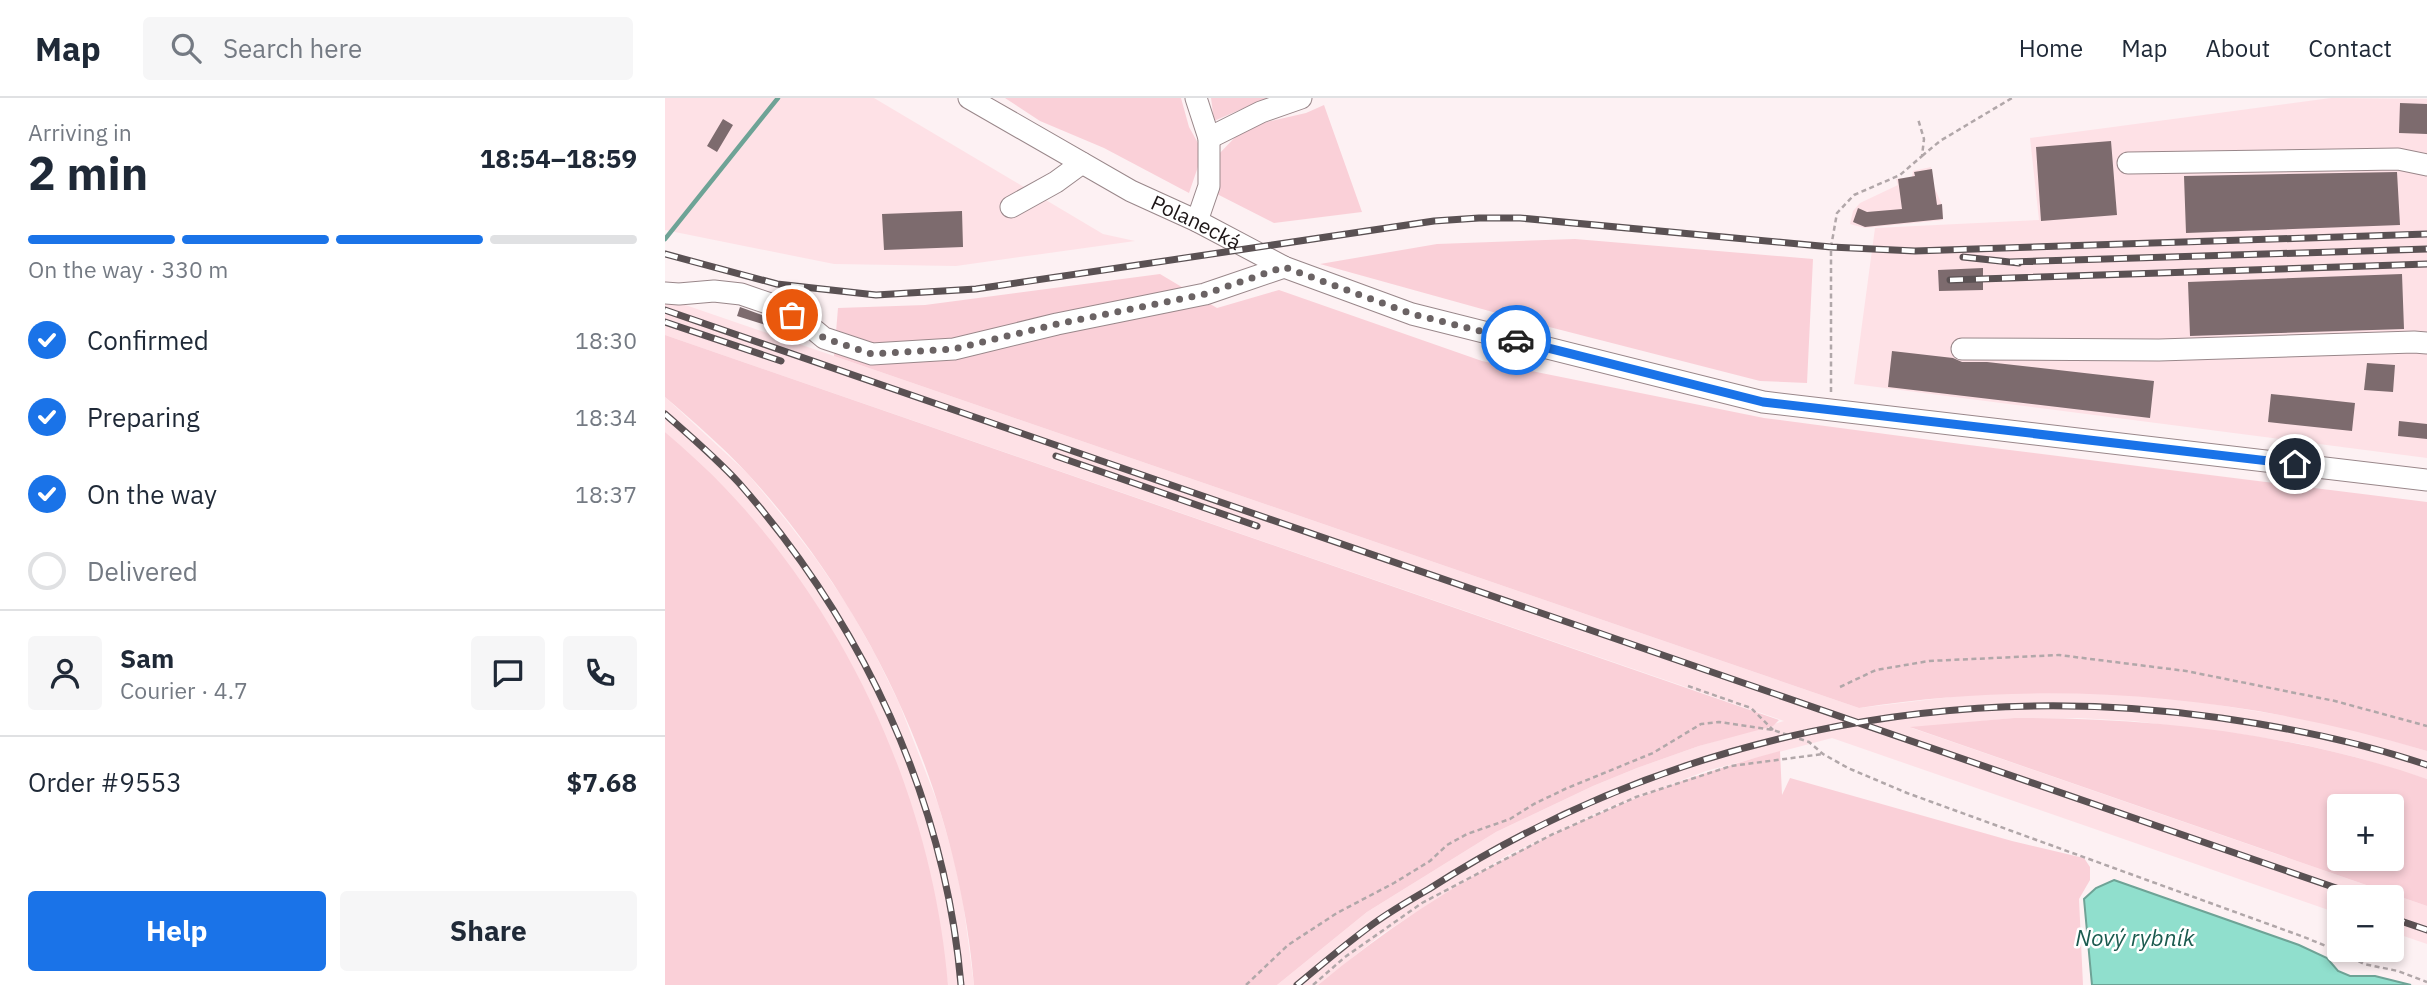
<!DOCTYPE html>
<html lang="en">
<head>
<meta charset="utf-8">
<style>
  :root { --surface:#fff; --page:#f6f6f7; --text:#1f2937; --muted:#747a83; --line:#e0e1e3; --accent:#1a73e8 }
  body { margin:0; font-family:"IBM Plex Sans",sans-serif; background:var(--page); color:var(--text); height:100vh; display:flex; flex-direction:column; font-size:26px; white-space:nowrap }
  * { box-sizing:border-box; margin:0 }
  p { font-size:23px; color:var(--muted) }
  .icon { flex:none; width:38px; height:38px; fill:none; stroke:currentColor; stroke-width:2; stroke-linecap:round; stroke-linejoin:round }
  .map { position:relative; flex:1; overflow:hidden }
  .panel { display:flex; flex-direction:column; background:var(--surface); width:665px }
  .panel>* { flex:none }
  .fabs { position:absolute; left:1662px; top:696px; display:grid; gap:14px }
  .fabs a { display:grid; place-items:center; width:77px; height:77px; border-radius:7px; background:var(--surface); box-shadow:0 4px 10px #0003; font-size:35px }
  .pin { position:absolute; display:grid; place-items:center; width:60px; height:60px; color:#fff; margin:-30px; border:4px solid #fff; border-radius:50%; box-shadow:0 2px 7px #0007 }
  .courier { position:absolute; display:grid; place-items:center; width:70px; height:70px; margin:-35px; border:5px solid #1a73e8; border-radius:50%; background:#fff; color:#222; box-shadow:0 2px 9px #0007 }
  .overview em { font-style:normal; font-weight:700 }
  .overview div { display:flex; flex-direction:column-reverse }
  .overview { display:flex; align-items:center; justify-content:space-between; height:119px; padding:0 28px }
  h1 { font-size:46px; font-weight:700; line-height:52px }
  .bar { display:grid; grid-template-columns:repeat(4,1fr); gap:10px 7px; align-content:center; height:84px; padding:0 28px }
  .bar i { height:9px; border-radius:5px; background:var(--line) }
  .bar .selected { background:var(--accent) }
  .bar p { grid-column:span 4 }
  .line { display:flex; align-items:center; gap:18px; padding:0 28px; border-top:2px solid var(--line) }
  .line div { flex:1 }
  .round { display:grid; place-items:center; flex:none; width:74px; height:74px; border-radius:7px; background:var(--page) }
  ol { padding:0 28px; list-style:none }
  li { display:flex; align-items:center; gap:21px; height:77px }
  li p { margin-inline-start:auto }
  li .icon { padding:7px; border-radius:50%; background:var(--accent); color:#fff; stroke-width:4 }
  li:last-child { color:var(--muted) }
  li i { width:38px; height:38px; border:4px solid var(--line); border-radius:50% }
  .primary-button { display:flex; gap:14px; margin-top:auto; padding:14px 28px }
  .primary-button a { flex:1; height:80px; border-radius:7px; background:var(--accent); color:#fff; font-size:28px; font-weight:700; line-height:80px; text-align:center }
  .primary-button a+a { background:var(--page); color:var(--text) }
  header { display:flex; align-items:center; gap:42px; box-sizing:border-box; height:98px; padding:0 35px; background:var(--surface); border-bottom:2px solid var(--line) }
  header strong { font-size:33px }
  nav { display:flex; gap:38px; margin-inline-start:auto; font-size:24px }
  .search { width:490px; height:63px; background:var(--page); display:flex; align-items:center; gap:18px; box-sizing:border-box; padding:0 24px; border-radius:7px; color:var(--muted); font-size:26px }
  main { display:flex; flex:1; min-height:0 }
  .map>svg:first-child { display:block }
  .built { fill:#fee1e6 }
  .green { fill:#fad0d8; fill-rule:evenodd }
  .water { fill:#90dfcd; stroke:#6ea396; stroke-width:2 }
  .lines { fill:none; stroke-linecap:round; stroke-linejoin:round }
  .stream { stroke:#6ea396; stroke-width:4.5 }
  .building { fill:#7d6b6e }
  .minor-casing { stroke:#99878a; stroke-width:23 }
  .path { stroke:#b1a7a9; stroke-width:2.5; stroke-dasharray:5 3.5; stroke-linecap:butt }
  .minor { stroke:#fff; stroke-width:21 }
  .rail-casing { stroke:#5a5153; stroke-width:7 }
  .rail { stroke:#fff; stroke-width:4.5; stroke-dasharray:13; stroke-linecap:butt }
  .done { stroke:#6b6364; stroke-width:7; stroke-dasharray:0 12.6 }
  .route { stroke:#1a73e8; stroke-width:9 }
  .labels { text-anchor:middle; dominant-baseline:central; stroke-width:5; stroke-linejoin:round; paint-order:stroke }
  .street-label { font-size:21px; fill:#1d1617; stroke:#fff }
  .water-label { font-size:23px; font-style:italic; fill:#1b5b4f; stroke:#fff }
</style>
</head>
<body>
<header>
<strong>Map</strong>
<div class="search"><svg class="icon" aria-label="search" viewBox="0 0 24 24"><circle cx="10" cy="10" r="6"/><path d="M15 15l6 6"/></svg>Search here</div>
<nav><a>Home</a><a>Map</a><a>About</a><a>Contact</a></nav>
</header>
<main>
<section class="panel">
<div class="overview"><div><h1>2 min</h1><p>Arriving in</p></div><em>18:54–18:59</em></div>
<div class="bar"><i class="selected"></i><i class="selected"></i><i class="selected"></i><i></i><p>On the way · 330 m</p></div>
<ol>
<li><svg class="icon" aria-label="check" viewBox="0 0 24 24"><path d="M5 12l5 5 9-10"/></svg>Confirmed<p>18:30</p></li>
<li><svg class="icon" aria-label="check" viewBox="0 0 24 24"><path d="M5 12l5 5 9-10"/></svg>Preparing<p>18:34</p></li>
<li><svg class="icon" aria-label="check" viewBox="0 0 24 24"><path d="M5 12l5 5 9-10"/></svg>On the way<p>18:37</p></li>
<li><i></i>Delivered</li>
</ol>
<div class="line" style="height:126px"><a class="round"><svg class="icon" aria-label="person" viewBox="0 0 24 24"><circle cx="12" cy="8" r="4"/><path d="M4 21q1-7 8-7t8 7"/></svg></a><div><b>Sam</b><p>Courier · 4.7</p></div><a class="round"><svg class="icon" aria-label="chat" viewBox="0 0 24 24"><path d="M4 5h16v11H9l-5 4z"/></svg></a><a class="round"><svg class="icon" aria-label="phone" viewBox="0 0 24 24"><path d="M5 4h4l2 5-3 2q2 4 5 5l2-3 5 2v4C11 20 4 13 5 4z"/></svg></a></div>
<div class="line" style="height:91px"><div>Order #9553</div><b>$7.68</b></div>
<div class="primary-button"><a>Help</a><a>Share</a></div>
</section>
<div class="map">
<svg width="1762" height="887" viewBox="0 0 1762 887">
  <rect width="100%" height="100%" fill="#fdf1f3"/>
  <path class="built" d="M0,0h209l229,136 32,7 -179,25 -122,-2 -169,-34z
    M1666,0l96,1v359l-573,-74 21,-156 164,-8 -9,-82z
    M1266,69l2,17 9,21 1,15 -78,8 -15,-4 3,-13 7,-8 38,-18 -2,-6 16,-2 1,-6z
    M0,200l1194,410 100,-12 54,-4h66l56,3 52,5 119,19 60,14 61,18v28l-68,-21 -58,-14 -61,-10 -107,-13 -55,-3h-64l-102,10 515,178v38l-35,-12v-34h-52v16l-508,-176 -126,33 -103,39 -95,45 -41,25 -85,54 -64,51h-41l90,-73 129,-80 97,-46 44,-18 62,-22 85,-25 -1119,-386z
    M0,299l82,76 39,47 30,39 32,47 27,48 24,49 39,101 16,55 9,43 11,83h-26l-11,-78 -24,-96 -38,-97 -23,-47 -26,-47 -31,-46 -29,-38 -38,-45 -63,-59z"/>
  <path class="green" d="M340,0h176l8,29 14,25 -14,41 -85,-45 -64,-27z
    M546,0h56l-53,23z
    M659,7l38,107 -88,11 -59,-30 2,-37 28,-29 61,-14z
    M910,141l238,20 -6,124 -47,-2 -242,-62 -198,-55 117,-20z
    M495,176l57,34 62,-18 203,71 282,57 197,26 466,58v249c-185,-56 -377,-73 -568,-43l-1025,-352 4,-48 87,-3z
    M0,237l1114,385 -6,6 -74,20 -62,22 -44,18 -97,46 -129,80 -90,73h-303c-16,-189 -99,-373 -227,-512 -25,-27 -54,-52 -82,-76z
    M0,334c21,18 42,37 62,58 125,132 206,314 221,495h-283z
    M1349,620c139,0 281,15 413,61v127l-517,-179zM1675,709h52v52h-52z
    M1115,653l2,44 8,-17 222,63 72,17 6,9v13l-11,19 4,86h-765c137,-114 291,-188 462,-234z"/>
  <path class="water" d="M1449,782l185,65 28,13 11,13 12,5h25l36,9h-319l-8,-86 12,-11z"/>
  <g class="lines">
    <path class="stream" d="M0,141l113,-141"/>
  </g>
  <path class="building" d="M1735,5l27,1v30l-28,-1z
    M58,21l10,6 -16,27 -10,-6z
    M1446,43l6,74 -76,6 -5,-74z
    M1267,71l5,36 5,-1 1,15 -78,8 -12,-5 5,-14 9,4 35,-3 -4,-30 17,-3 -1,-4z
    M1732,74l3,53 -214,8 -2,-57z
    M297,113l1,36 -79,3 -2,-36z
    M1318,170v22l-44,1 -1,-21z
    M1737,176l2,55 -214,7 -2,-54z
    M75,209l33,12 7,4 -2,6 -41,-13z
    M1227,253l61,7 9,4h25l167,19 -4,37 -262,-31z
    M1702,265l28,2 -2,27 -29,-2z
    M1606,296l84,9 -3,28 -84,-9z
    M1734,323l28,3v15l-29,-3z"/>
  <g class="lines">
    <defs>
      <g id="minor">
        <path id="s1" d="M304,0l162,93 66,30 87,46 128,47 351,88 664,78"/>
        <path d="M531,0l13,40v48l-12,35"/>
        <path d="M544,40l52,-26 40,-14"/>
        <path d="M1463,65l270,-4 29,6"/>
        <path d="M346,109l45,-25 26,-19"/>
        <path d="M0,195l14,1 35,-3 27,3 38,13 27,16 18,15 48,16 82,-5 103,-25 148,-30 79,-27"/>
        <path d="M1297,251l197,1 255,-8 13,1"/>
      </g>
    </defs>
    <use href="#minor" class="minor-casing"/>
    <path class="path" d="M1257,58l18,-15 72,-43
      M1166,294v-145l6,-34 17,-18 46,-20 22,-19 2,-17 -6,-20
      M1023,588l63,22 22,22
      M1175,589l36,-17 53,-9 130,-6 127,16 149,30 92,25
      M581,887l42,-40 49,-32 57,-30 36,-22 17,-16 20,-11 43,-15 24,-15 31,-15 88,-36 48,-29 18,-2 54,8 36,12 14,12 25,14 59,25 397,144 34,14 26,13 34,7 29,11
      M648,887l32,-28 77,-54 129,-68 85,-38 95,-31 92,-12"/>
    <use href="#minor" class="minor"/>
    <defs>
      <path id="rail" d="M0,156l112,30 99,11 100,-6 458,-68 45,-3h41l311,29 84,4 512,-17
        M1298,159l56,6
        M1345,164l417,-13
        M1285,182l477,-16
        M0,212l1700,588
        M0,224l116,39
        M0,316c25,22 51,44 74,69 123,140 206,315 222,502
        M391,358l201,70
        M1727,820l35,12
        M632,887c25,-21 50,-42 76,-61 18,-13 37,-24 56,-35 235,-151 516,-211 792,-171 70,10 139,24 206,47"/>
    </defs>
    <use href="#rail" class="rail-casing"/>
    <use href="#rail" class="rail"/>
  </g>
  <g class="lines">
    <path class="done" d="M127,217l32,23 48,16 82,-5 103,-25 148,-30 79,-27 128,47 104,26"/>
    <path class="route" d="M851,242l247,62 532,62"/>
  </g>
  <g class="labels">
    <g class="street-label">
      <text stroke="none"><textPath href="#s1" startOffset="259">Polanecká</textPath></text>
    </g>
    <g class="water-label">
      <text x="1470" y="839">Nový rybník</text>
    </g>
  </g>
</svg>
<div class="fabs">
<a>+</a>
<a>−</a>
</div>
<div class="pin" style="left:127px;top:217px;background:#ea580c"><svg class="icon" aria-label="bag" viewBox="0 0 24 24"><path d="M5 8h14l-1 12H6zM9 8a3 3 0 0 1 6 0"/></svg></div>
<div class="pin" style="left:1630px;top:366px;background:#1f2937"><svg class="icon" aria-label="home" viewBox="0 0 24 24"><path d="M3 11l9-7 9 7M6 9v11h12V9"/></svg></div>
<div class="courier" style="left:851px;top:242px"><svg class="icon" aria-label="car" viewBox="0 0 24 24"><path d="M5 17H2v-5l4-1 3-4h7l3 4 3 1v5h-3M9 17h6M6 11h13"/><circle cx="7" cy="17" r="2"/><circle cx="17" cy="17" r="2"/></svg></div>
</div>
</main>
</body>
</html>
